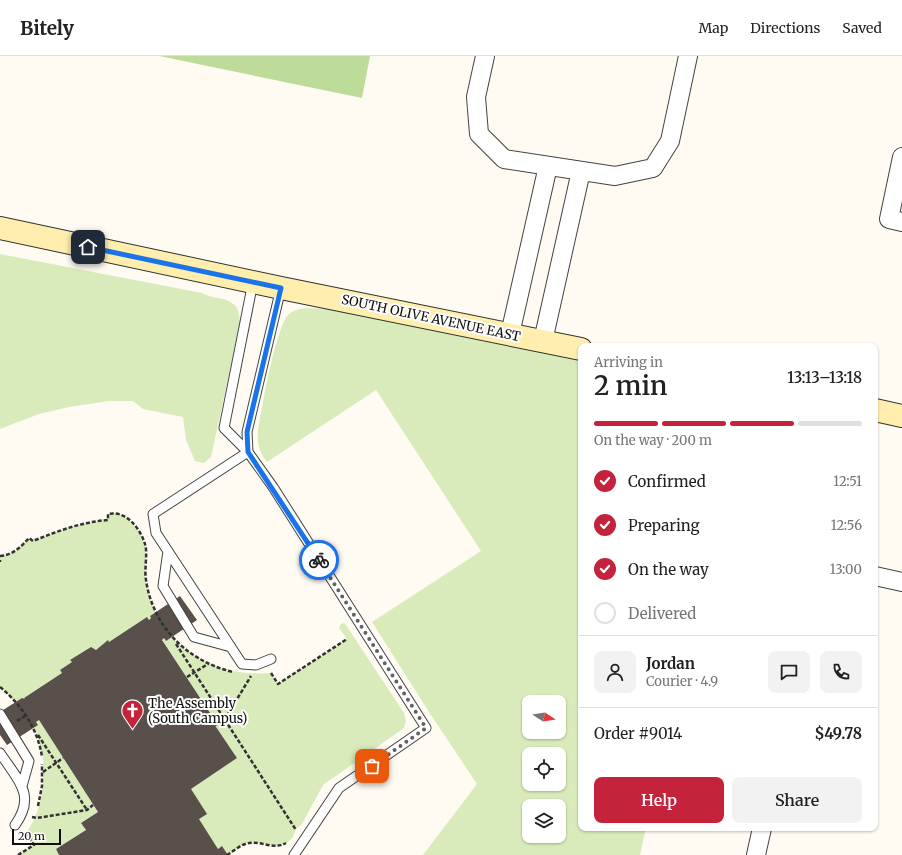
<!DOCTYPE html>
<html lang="en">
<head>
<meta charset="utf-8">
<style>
  :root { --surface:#fff; --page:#f2f2f2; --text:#222; --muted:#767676; --line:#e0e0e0; --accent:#c4233b }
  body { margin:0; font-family:Merriweather,serif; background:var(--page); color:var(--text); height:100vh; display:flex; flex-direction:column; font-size:15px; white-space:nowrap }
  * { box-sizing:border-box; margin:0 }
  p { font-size:13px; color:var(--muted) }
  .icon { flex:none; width:22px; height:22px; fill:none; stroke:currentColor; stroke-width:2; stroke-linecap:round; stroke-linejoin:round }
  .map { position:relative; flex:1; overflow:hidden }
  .details { position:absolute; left:578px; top:287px; width:300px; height:488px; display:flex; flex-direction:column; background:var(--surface); border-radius:8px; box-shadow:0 1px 3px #0004 }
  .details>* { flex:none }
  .needle { width:26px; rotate:102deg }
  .fabs { position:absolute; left:522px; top:639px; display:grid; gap:8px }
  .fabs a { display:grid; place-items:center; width:44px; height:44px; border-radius:8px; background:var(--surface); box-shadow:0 1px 3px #0004; font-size:20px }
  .scale { position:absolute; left:12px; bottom:10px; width:49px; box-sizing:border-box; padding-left:4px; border:2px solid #101010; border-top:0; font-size:11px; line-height:14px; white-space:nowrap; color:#101010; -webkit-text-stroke:3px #fff; paint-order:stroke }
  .pin { position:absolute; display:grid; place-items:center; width:34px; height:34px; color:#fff; margin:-17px; border-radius:8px; box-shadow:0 2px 6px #0006 }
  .courier { position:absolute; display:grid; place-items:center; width:40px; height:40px; margin:-20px; border:3px solid #1a73e8; border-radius:50%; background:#fff; color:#222; box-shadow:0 1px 5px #0007 }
  .head em { font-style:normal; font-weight:600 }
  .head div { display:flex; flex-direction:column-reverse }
  .head { display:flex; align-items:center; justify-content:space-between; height:68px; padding:0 16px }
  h1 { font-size:26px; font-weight:600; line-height:30px }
  .bar { display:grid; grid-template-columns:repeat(4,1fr); gap:6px 4px; align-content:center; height:48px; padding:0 16px }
  .bar i { height:5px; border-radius:3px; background:var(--line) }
  .bar .selected { background:var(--accent) }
  .bar p { grid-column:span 4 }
  .line { display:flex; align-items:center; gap:10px; padding:0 16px; border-top:1px solid var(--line) }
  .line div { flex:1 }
  .round { display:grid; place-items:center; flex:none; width:42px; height:42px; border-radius:8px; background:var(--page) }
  ol { padding:0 16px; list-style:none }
  li { display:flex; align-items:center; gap:12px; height:44px }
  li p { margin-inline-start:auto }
  li .icon { padding:4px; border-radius:50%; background:var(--accent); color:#fff; stroke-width:4 }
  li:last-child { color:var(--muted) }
  li i { width:22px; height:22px; border:2px solid var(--line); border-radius:50% }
  .button { display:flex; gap:8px; margin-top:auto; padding:8px 16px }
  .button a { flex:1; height:46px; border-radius:8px; background:var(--accent); color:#fff; font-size:16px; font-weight:600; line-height:46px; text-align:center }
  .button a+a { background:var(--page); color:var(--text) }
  header { display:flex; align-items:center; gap:24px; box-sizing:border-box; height:56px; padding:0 20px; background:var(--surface); border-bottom:1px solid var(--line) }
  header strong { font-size:19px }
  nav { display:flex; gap:22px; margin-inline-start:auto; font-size:14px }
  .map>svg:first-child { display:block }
  .green { fill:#d9ebbb; fill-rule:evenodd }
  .forest { fill:#bedc99 }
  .building { fill:#59504c }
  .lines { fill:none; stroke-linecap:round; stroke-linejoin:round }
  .lane-casing { stroke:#434343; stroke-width:11 }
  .street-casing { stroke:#434343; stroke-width:20 }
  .secondary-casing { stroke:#323232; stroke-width:24 }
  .path { stroke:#323232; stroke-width:2.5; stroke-dasharray:4 2; stroke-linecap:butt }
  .lane { stroke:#fff; stroke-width:9 }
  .street { stroke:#fff; stroke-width:18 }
  .secondary { stroke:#ffeeae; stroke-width:22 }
  .done { stroke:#64625f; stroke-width:4; stroke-dasharray:0 7.2 }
  .route { stroke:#1a73e8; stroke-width:5 }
  .labels { text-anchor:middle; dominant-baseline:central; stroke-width:4; stroke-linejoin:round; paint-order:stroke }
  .street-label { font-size:13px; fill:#101010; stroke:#fff }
  .poi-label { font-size:13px; fill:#101010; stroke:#fff; text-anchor:start }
</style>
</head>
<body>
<header>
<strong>Bitely</strong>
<nav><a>Map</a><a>Directions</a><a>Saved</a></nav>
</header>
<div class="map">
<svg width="902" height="799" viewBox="0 0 902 799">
  <rect width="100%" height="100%" fill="#fffbf3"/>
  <path class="green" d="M0,198l202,39c17,9 38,1 38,30l-29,134 -7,6 -9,-2 -9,-21 -3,-23 -40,-8 -10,-8h-24l-40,6 -30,7 -39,15z
    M309,252l47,2 225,46v472h65l-6,27h-217l54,-71 -48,-72 -57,-90 109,-71 -105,-161 -109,72c-8,-11 -10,-18 -9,-31 4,-23 17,-103 31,-117 6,-5 13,-6 20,-6zM529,646h30v30h-30zM529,698h30v30h-30zM529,750h30v30h-30z
    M117,457c12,3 28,22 28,35 1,10 -1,20 0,31 2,12 5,22 10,33l-5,4 1,2 -2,2 -2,-3 -38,25 -1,-2 -12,10 -5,-3 -20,13 1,2 -12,8 2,3 -38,25v2l-2,-2 -6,4 -16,-15v-131c13,-1 21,-9 29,-18l4,3c25,-10 48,-19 75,-21v-6z
    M344,567l2,2 58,88 2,8 -2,7 -81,57 -21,39 -6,5 -3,8 -6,6 -10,3 -25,-4 -6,1 -18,12 -6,-9 -4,3 -19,-30 -8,-30 46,-31 -27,-40 2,-2 -50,-76 2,-2 2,2 6,-3c4,7 12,11 19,16 25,17 50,22 80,20l7,11 69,-45 -8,-11 2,-4z
    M39,664l59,92 -17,11 5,7 -30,19 3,6h-41l16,-10 -8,-12c20,-27 24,-76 7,-105l5,-3 -2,-3z"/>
  <path class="forest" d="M159,0h211l-8,42z"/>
  <path class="building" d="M180,540l17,24 -31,21 -2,-3 -2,2 50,76 -2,2 27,40 -46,31 16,25 -8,5 19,30 4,-3 6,9h-169l-3,-6 30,-19 -5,-7 17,-11 -59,-92 -3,2 2,3 -31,20 -7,-10v-23l22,-14 3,1 -1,-1 38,-25 -2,-3 12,-8 -2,-2 21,-13 5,3 12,-10 1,2 38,-25 2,3 2,-2 -1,-2z"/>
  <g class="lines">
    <defs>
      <path id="lane" d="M253,226l-29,146 24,24 -1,-20 34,-144
        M168,495l-5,35 31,51 37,10
        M271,603l-15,6 -14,-1 -86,-131 -3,-19 95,-62 25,35 153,241 -87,60 -45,67
        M0,658l29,47 -7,25
        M0,697c17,26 37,42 15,72"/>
      <path id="street" d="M485,0l-9,41 3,37 25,25 111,17 38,-8 17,-27 18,-85
        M902,101l-13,62 13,3
        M510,278l38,-168
        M543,285l38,-170
        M875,520l27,6
        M756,799l6,-27"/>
      <path id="secondary" d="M0,172l281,60 300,61
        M875,354l27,6"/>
    </defs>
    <use href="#lane" class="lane-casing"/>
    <use href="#street" class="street-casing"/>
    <use href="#secondary" class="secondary-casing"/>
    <path class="path" d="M0,500c13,-1 21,-9 29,-18l4,3c25,-10 48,-19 75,-21v-6c18,-4 32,14 37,30 3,9 -1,25 1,36 7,47 41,81 87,92
      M0,504v2
      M176,588l120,186
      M271,617l7,11 69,-45
      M187,621l21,-13
      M0,631c21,17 38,42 42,70
      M17,665l8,-5
      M215,669l10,-6 26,-43
      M38,679l49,75
      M43,716l20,-14
      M38,750l4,-20v-22
      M32,761l5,1 50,-8 6,-5
      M18,799l16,-10 -8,-12 1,-2
      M227,799c7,-4 14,-11 22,-12 13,-2 24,7 37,0"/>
    <use href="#lane" class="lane"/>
    <use href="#street" class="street"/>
    <use href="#secondary" class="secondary"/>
  </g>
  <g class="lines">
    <path class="done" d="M319,504l107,168 -54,38"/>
    <path class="route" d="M88,191l193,41 -34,144 1,20 71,108"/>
  </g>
  <defs>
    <symbol id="church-pin" viewBox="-11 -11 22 30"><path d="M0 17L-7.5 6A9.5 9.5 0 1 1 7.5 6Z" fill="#c4233b" stroke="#fff"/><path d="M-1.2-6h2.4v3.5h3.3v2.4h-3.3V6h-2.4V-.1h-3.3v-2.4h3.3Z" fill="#fff"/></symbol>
  </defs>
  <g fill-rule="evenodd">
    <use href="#church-pin" x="120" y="642" width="25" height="34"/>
  </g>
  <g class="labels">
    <g class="street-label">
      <text transform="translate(431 262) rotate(12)">SOUTH OLIVE AVENUE EAST</text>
    </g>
    <g class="poi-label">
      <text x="148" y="647">The Assembly<tspan x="148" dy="15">(South Campus)</tspan></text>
    </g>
  </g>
</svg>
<div class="fabs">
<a><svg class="needle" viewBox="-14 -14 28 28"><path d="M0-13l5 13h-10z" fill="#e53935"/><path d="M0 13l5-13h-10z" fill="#767676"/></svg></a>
<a><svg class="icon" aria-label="locate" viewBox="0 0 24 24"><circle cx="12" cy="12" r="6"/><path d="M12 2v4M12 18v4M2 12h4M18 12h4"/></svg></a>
<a><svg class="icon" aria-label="layers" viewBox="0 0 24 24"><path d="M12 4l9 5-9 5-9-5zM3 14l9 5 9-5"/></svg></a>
</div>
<div class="scale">20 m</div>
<div class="pin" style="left:372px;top:710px;background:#ea580c"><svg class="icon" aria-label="bag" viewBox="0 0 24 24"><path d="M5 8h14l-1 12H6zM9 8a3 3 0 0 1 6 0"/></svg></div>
<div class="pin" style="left:88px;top:191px;background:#1f2937"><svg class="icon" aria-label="home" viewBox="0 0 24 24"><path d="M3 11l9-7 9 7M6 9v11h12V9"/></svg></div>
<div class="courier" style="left:319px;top:504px"><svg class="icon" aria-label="bike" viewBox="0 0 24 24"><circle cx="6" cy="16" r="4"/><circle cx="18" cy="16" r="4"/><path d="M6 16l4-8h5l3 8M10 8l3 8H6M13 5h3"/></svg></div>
<section class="details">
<div class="head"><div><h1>2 min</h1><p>Arriving in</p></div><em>13:13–13:18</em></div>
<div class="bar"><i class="selected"></i><i class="selected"></i><i class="selected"></i><i></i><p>On the way · 200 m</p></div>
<ol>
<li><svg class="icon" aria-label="check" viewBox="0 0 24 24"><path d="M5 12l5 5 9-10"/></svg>Confirmed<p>12:51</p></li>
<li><svg class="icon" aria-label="check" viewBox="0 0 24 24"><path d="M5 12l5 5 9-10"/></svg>Preparing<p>12:56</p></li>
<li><svg class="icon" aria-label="check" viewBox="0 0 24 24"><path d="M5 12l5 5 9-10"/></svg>On the way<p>13:00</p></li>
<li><i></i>Delivered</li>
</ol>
<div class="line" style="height:72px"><a class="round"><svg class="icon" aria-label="person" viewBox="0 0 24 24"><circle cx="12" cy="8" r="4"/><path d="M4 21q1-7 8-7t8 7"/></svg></a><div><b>Jordan</b><p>Courier · 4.9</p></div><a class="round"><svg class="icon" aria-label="chat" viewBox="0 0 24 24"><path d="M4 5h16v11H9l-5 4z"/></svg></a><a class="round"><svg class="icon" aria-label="phone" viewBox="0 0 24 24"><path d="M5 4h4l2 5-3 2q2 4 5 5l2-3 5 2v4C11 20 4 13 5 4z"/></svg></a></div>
<div class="line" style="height:52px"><div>Order #9014</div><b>$49.78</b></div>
<div class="button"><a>Help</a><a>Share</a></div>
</section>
</div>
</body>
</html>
